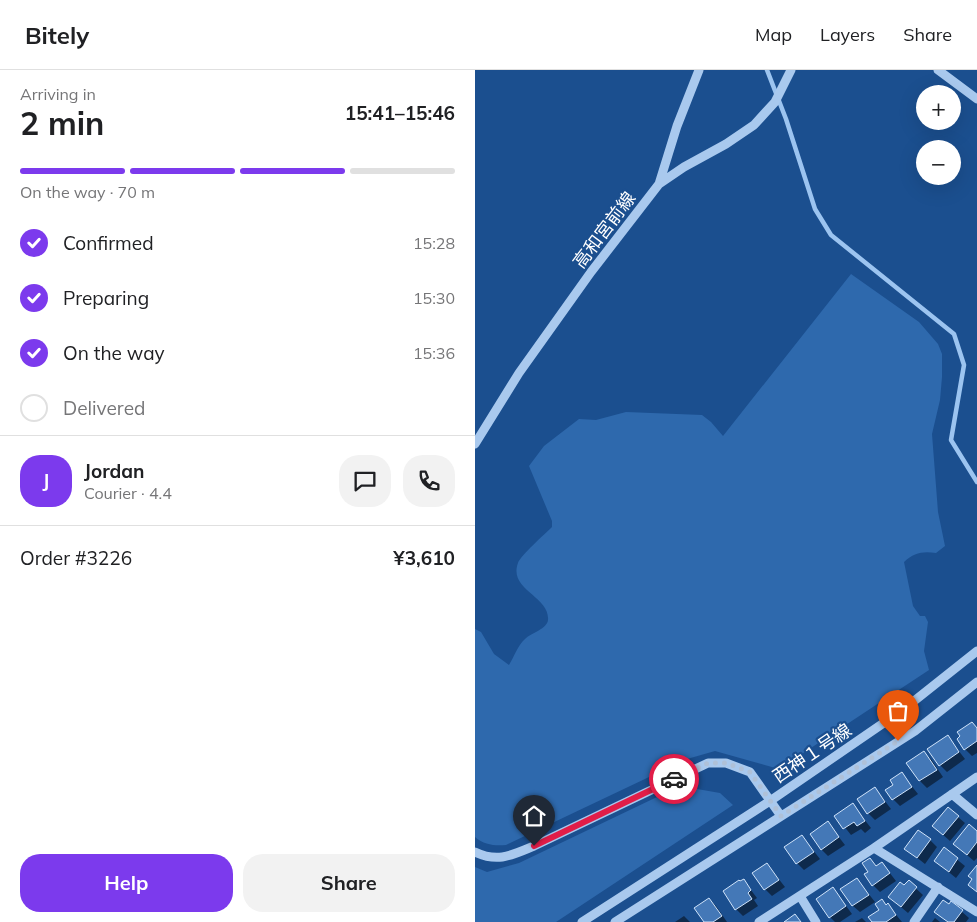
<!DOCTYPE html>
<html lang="en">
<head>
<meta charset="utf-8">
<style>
  :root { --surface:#fff; --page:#f2f2f2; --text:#202124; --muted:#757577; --line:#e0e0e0; --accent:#7c3aed }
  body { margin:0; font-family:Mulish,"Noto Sans JP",sans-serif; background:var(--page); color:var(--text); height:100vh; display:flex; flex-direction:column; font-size:19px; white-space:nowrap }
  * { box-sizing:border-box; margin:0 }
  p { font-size:16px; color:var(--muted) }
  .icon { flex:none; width:28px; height:28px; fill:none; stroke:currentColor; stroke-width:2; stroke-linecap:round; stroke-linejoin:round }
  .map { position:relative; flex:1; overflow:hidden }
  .details { display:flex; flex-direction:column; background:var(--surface); width:475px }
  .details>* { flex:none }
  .fabs { position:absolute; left:441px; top:15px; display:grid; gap:10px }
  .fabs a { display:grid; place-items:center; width:45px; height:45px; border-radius:50%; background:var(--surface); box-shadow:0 5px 20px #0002; font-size:25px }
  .pin { position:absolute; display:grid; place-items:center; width:42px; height:42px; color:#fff; margin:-51px -21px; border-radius:50% 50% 50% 0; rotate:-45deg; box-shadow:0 0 5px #0007 }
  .pin .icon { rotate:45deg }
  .courier { position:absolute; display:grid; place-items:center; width:50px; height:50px; margin:-25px; border:4px solid #e11d48; border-radius:50%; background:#fff; color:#222; box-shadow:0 1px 6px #0007 }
  .head em { font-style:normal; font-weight:700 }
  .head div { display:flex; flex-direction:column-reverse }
  .head { display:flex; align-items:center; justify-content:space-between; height:85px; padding:0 20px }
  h1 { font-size:32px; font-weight:700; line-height:38px }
  .bar { display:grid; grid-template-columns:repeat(4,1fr); gap:8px 5px; align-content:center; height:60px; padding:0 20px }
  .bar i { height:6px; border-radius:4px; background:var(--line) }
  .bar .active { background:var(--accent) }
  .bar p { grid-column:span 4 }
  .line { display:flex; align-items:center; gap:12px; padding:0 20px; border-top:1px solid var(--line) }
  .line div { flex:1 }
  .round { display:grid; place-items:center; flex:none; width:52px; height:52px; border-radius:20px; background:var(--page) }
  ol { padding:0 20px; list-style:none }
  li { display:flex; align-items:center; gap:15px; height:55px }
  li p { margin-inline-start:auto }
  li .icon { padding:5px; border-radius:50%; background:var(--accent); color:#fff; stroke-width:4 }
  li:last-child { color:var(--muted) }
  li i { width:28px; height:28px; border:2px solid var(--line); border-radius:50% }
  .action { display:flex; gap:10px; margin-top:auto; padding:10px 20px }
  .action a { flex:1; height:58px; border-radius:20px; background:var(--accent); color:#fff; font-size:20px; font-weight:700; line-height:58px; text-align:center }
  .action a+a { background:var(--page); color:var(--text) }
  header { display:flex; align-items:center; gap:30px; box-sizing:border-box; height:70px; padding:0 25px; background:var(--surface); border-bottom:1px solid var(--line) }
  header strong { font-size:24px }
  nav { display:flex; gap:28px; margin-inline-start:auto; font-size:18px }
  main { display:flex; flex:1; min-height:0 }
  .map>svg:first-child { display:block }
  .green { fill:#2e69ad }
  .shadow { fill:#0007 }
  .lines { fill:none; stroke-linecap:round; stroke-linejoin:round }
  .stream { stroke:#9cc4f0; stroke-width:4.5 }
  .building { fill:#4478b7; stroke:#cfe3fa }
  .minor { stroke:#a9c9ee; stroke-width:9 }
  .done { stroke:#afc1d8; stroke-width:5; stroke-dasharray:0 9 }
  .route { stroke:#e11d48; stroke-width:6 }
  .labels { text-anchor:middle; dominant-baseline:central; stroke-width:4.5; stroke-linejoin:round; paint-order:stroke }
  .street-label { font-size:18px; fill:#fff; stroke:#1b4f8f }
</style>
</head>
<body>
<header>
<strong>Bitely</strong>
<nav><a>Map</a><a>Layers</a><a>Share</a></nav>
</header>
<main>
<section class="details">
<div class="head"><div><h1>2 min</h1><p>Arriving in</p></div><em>15:41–15:46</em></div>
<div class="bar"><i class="active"></i><i class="active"></i><i class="active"></i><i></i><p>On the way · 70 m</p></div>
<ol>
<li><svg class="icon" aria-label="check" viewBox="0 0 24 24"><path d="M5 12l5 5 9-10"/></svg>Confirmed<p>15:28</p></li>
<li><svg class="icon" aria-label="check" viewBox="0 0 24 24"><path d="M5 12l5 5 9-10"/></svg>Preparing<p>15:30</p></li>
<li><svg class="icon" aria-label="check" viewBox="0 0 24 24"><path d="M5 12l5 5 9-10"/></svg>On the way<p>15:36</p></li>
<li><i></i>Delivered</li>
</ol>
<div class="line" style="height:90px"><b class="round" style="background:var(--accent);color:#fff">J</b><div><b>Jordan</b><p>Courier · 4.4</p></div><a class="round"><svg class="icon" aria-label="chat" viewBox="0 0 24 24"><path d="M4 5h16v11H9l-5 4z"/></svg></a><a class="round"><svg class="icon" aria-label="phone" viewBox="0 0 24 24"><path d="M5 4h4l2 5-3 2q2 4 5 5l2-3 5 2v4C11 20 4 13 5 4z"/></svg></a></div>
<div class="line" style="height:65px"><div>Order #3226</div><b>¥3,610</b></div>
<div class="action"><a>Help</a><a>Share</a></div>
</section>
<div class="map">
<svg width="502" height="852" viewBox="0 0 502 852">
  <rect width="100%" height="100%" fill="#1b4f8f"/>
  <path class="green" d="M376,204l68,48 19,22 4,10v23l-2,23 -8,34 6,78 7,34 -9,7c-14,-2 -22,0 -32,9l9,44 7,10h5l3,6 -4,29 5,19 -150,99 -64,-18 -28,8 -181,86c-11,1 -22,0 -31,-8v-208l6,3 13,22 15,11c5,-8 9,-20 16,-26 6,-6 22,-10 23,-19 2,-24 -40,-30 -30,-57 3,-8 27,-29 34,-36v-6l-23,-55 15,-20 35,-27 17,1 30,-8 76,3 9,7 12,14z
    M205,716l40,7 13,12 -177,117h-81v-55l12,5 32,-9z"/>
  <path class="shadow" d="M497,653l5,5v25l-5,3 -7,-7z
    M473,667l17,22 -18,13 -7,-7z
    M449,683l7,6 12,18 -16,11 -7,-7 -12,-18z
    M427,704l16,20 -18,12 -7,-7 2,-14z
    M400,718l16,21 -16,11 -7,-7z
    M378,735l18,23 -6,5 -4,-4 -10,6 -15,-19z
    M483,747l7,6 -15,18 -9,-8z
    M353,753l17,22 -17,11 -7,-7z
    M502,762v26l-3,3 -20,-17z
    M327,766l18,23 -16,11 -7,-7z
    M455,770l7,7 -12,17 -19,-15z
    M469,779l21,17 -9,12 -21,-17z
    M395,789l7,8 5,-4 14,18 -16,11 -7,-7 -3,-13z
    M292,794l18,23 -13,9 -7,-7z
    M382,809l18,23 -15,10 -7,-6z
    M269,811l13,17 -3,2 4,6 -15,10 -7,-7z
    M434,812l14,13 -15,18 -19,-16 15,-10z
    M358,818l19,26 -12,8h-5l-5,-5z
    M234,829l7,7 11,16h-22z
    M477,833l17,15 -3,4h-18l-12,-10 13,-6z
    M413,835l14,17h-29l14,-16z
    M209,846l6,6h-15z
    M387,848l4,4h-11z
    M460,848l5,4h-8z"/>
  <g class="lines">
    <path class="stream" d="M292,0l19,49 29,90 16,26 123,99 10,31 -13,75 26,42"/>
  </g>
  <path class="building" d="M497,652l5,6v13l-13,9 -7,-11 3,-3 -3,-4z
    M473,665l11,17 -20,14 -12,-17z
    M449,681l13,19 -18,11 -13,-18z
    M427,702l10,15 -20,13 -7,-10 8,-5 -3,-5z
    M400,717l10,15 -18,12 -10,-15z
    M378,733l12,18 -8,5 -3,-4 -11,7 -9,-13z
    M473,737l11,9 -16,19 -11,-9z
    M353,751l11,16 -18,13 -11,-16z
    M494,754l8,7v11l-10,13 -14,-11z
    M443,760l13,9 -14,19 -13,-9z
    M327,765l12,17 -18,12 -12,-17z
    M469,777l14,11 -9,14 -15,-11z
    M395,788l6,8 6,-4 8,11 -18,13 -8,-12 4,-2 -6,-9z
    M292,793l12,17 -15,10 -12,-17z
    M502,795v27l-9,-7 4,-6 -4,-3z
    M382,808l12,17 -17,11 -12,-17z
    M269,809l7,11 -3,3 4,6 -17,11 -12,-19 16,-11 1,1z
    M434,810l8,7 -16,20 -13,-10 12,-15 4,3z
    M358,817l13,19 -17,12 -13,-19z
    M234,828l13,18 -9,6h-9l-10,-14z
    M407,829l4,6 2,-2 8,12 -10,7h-14l-4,-5 11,-7 -4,-6z
    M468,830l6,4 2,-3 12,9 -9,12h-6l-14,-10z
    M320,844l6,8h-17z"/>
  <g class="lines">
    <path class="minor" d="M463,0l39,29
      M184,114l18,-58 22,-56
      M0,374l44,-71 72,-101 68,-88 25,-17 42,-23 28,-19 21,-23 16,-32
      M477,724l25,21
      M399,778l103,-71
      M0,782c23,11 37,3 59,-6l174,-83h18l24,9 31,44
      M325,826l16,26
      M107,852l188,-121 134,-92 73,-58
      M140,852l300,-191 62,-49
      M284,852l115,-74 103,64
      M439,852l24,-35"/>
  </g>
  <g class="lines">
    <path class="done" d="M199,709l34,-16h18l24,9 31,44 117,-75"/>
    <path class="route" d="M59,776l140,-67"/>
  </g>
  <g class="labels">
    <g class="street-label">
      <text transform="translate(129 160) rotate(-53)">高和宮前線</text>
      <text transform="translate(337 683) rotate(-34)">西神１号線</text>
    </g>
  </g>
</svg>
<div class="fabs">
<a>+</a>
<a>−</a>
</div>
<div class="pin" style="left:423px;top:671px;background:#ea580c"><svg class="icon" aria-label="bag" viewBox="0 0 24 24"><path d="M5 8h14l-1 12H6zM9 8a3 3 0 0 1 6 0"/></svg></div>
<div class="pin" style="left:59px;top:776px;background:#1f2937"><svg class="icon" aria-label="home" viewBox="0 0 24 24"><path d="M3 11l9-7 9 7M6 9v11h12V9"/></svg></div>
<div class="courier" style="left:199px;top:709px"><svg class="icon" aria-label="car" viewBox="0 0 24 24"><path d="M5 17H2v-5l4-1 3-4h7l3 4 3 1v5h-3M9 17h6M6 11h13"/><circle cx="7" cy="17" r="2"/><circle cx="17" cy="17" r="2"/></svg></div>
</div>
</main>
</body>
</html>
